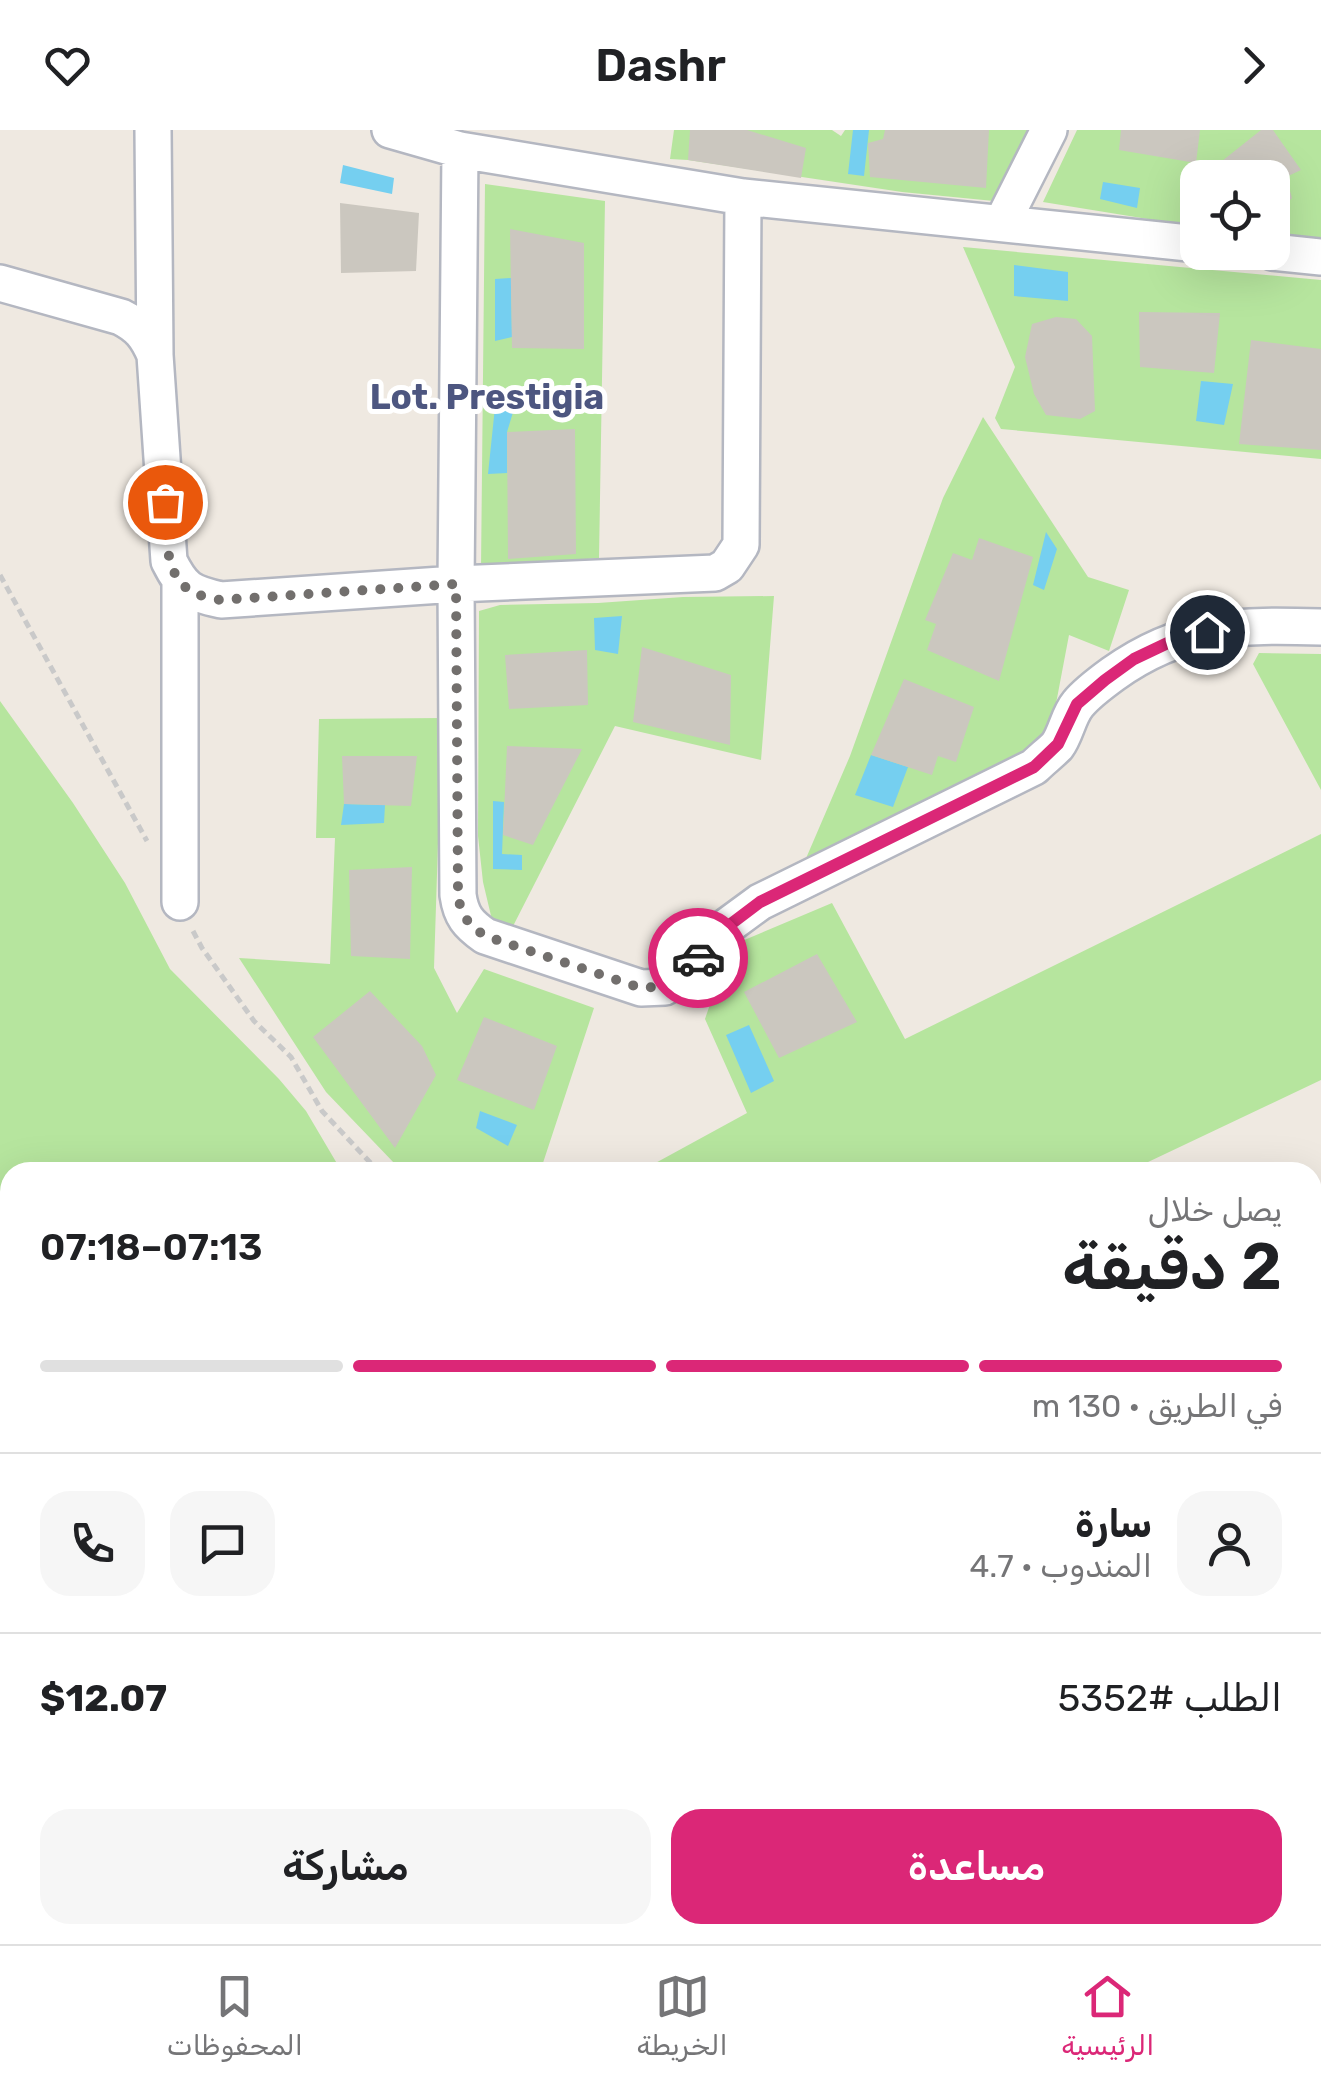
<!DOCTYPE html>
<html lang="ar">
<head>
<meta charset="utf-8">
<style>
  :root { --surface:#fff; --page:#f6f6f6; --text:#202124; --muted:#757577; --line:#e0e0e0; --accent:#db2777 }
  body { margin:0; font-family:Rubik,"Noto Sans Arabic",sans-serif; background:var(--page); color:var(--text); direction:rtl; height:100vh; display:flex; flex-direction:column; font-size:38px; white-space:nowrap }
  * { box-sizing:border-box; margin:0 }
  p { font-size:32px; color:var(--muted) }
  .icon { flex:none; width:55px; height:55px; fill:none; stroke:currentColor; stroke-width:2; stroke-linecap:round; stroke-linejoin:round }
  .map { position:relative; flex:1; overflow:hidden; direction:ltr }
  .panel { position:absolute; left:0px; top:1032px; width:1322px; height:782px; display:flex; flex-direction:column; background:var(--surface); border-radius:30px 30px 0 0; box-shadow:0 10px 40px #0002; direction:rtl }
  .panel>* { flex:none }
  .tools { position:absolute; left:1180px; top:30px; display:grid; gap:20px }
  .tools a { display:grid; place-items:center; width:110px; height:110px; border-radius:20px; background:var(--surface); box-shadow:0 10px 40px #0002; font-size:50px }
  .pin { position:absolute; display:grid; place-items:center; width:85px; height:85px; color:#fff; margin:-42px; border:5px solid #fff; border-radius:50%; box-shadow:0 2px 10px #0007 }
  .courier { position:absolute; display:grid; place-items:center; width:100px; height:100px; margin:-50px; border:8px solid #db2777; border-radius:50%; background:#fff; color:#222; box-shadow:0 2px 12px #0007 }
  .headline em { font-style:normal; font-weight:600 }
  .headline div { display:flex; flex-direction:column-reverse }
  .headline { display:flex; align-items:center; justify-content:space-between; height:170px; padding:0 40px }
  h1 { font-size:65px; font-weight:600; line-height:75px }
  .bar { display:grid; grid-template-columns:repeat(4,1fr); gap:15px 10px; align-content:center; height:120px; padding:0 40px }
  .bar i { height:12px; border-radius:8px; background:var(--line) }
  .bar .selected { background:var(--accent) }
  .bar p { grid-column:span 4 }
  .line { display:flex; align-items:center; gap:25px; padding:0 40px; border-top:2px solid var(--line) }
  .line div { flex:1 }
  .round { display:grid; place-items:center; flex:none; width:105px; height:105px; border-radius:30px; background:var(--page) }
  .primary-button { display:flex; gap:20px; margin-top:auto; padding:20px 40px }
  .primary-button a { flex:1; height:115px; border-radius:30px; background:var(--accent); color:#fff; font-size:40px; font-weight:600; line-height:115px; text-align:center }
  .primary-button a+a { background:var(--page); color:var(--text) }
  header { display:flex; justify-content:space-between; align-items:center; height:130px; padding:0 40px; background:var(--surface); font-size:45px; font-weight:600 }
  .menu { display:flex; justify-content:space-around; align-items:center; height:140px; border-top:2px solid var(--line); background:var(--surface); font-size:28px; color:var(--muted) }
  .menu a { display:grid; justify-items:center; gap:5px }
  .menu .selected { color:var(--accent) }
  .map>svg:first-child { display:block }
  .green { fill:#b6e59e }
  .water { fill:#75cff0 }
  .building { fill:#cbc7bf }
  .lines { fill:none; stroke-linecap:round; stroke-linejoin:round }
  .minor-casing { stroke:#b4b7c1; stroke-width:40 }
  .path { stroke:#c9c9c9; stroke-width:5; stroke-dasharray:8 5; stroke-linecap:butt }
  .minor { stroke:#fff; stroke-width:35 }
  .done { stroke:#726f6d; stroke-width:10; stroke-dasharray:0 18 }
  .route { stroke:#db2777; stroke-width:12 }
  .labels { text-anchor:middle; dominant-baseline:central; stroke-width:10; stroke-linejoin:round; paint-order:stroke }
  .quarter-label { font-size:35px; font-weight:bold; fill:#4d5680; stroke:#fff }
</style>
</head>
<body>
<header><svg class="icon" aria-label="forward" viewBox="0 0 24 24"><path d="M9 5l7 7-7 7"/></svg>Dashr<svg class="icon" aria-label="heart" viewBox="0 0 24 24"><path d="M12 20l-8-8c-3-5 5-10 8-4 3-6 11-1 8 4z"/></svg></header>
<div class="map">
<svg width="1321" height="1814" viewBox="0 0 1321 1814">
  <rect width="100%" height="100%" fill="#efe9e1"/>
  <path class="green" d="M674,0h158l9,6 4,-6h188l-39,71 -92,-9 -214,-32 -18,-1z
    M1077,0h244v111l-48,-4 -1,-59h-74l-1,49 -154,-25z
    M485,54l120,17 -6,357 -118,10z
    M963,117l358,33v179l-320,-30 -6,-11 20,-51z
    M983,287l105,160 41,13 -20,61 -40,-16 -18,95 -14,20 -233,113 46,-107 93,-258z
    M774,466l-13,164 -146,-34 -106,208 -17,-14 -9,-38 -5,-46 1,-225 21,-6 98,-2 85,-6z
    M1259,523l62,1v136l-68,-126z
    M0,571l73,102 52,80 45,86 109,110 27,32 36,61h-332v162l-10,1z
    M442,588l-8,250 23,45 27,-44 110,39 -54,164h-131l-14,-8 -69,-72 -87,-134 91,6 5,-126h-19l3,-119z
    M1321,704v246l-194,92h-488l108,-59 -42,-94 25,-73 102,-43 73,136z
    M10,1241v481l-10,-6v-474z
    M144,1805h77l-11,9h-52z"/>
  <path class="water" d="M853,0h16l-5,46 -16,-2z
    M343,35l51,13 -2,16 -52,-11z
    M1103,52l37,6 -3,20 -37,-9z
    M1014,135l54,7v29l-54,-5z
    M511,148l1,59 -17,4v-62z
    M1201,251l32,3 -9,41 -28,-4z
    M495,277l19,2 -7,23v41l-19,1z
    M1046,402l11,17 -13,41 -11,-5z
    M622,486l-4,38 -23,-4 -1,-32z
    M871,625l37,12 -15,40 -38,-12z
    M493,671l11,1 -2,52 20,1v15l-29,-1z
    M344,674l41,1 -1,18 -43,2z
    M749,895l25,56 -23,12 -25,-58z
    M480,981l37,14 -9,21 -32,-18z"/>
  <path class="building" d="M690,0h57l59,18 -5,30 -113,-18z
    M885,0h104l-3,58 -116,-11 -2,-34 15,-4z
    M1121,0h79l-4,33 -77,-13z
    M1261,0h12l28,40 -15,7 6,21 -20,21v-41h-59l4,-13z
    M340,73l79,10 -3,58 -75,2z
    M510,99l74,14v106l-72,-1z
    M1139,182l81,1 -6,60 -74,-6z
    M1056,187l20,2 16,17 3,75 -15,8 -34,-4 -12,-21 -9,-37 7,-33z
    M1251,210l70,9v101l-82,-6z
    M575,299l1,125 -68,5 -1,-127z
    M979,408l54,19 -34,124 -72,-31 9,-26 -11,-4 28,-67 19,7z
    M642,517l89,28 -1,70 -97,-23z
    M587,520l1,55 -79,4 -4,-54z
    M904,549l70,28 -18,55 -18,-6 -6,19 -61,-20z
    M507,616l75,3 -49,96 -30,-10z
    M342,626h75l-6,50 -67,-2z
    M412,737l-2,92 -59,-3 -2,-86z
    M817,824l40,68 -78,36 -35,-66z
    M370,861l52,55 14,29 -41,73 -82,-111z
    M484,887l73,29 -23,64 -77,-30z"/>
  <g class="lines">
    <defs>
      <path id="minor" d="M153,0l2,224
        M390,0l70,20 283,47 455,47
        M460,20l-4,434 2,311c3,21 10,29 27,41l156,52 24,-1 17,-12 33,-40 45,-33 274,-135c7,-7 16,-14 23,-21 9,-12 11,-30 21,-42 9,-11 24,-22 35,-30 70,-50 126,-49 208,-47
        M1002,93l47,-93
        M1272,122l49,5
        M0,153l121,34c18,9 26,19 34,38l14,206c14,28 21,32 52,39l235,-16 259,-11 12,-7 14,-21 2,-348
        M180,772v-320
        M1312,1130l9,-4
        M1312,1538l9,6
        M719,1805l23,9
        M498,1814l30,-9"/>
    </defs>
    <use href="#minor" class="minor-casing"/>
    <path class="path" d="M0,445l147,266
      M193,801l9,17 52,73 37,36 31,54 57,61
      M0,1218l10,-1"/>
    <use href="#minor" class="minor"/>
  </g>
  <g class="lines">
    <path class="done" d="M165,372c2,31 -3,78 32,92 7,3 16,4 23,6l236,-16 2,311c3,21 10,29 27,41l156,52c32,-2 36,-7 57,-30"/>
    <path class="route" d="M698,828l17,-22 45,-34 274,-135 24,-23 19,-40 28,-24 29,-21 40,-19 33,-8"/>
  </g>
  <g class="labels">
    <g class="quarter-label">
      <text x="487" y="267">Lot. Prestigia</text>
    </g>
  </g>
</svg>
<div class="tools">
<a><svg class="icon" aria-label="locate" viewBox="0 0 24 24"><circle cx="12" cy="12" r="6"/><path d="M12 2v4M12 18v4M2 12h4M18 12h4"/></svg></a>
</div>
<div class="pin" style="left:165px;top:372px;background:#ea580c"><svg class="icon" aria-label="bag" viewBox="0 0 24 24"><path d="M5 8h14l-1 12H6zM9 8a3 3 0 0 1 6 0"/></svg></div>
<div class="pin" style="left:1207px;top:502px;background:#1f2937"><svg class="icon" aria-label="home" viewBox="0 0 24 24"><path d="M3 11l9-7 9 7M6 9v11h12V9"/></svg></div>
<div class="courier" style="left:698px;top:828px"><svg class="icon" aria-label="car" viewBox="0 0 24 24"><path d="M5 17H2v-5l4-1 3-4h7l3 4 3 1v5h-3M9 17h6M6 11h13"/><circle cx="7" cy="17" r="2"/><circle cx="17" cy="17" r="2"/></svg></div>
<section class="panel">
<div class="headline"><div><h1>2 دقيقة</h1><p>يصل خلال</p></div><em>07:13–07:18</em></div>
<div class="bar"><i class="selected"></i><i class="selected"></i><i class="selected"></i><i></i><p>في الطريق · 130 m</p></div>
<div class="line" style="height:180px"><a class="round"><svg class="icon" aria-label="person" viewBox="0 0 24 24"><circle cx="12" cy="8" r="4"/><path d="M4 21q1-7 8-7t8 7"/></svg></a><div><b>سارة</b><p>المندوب · 4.7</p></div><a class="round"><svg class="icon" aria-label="chat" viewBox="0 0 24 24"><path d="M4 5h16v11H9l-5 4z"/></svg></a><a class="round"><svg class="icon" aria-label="phone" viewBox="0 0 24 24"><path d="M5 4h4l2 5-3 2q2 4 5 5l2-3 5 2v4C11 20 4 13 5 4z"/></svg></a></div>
<div class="line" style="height:130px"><div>الطلب #5352</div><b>$12.07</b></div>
<div class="primary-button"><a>مساعدة</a><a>مشاركة</a></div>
</section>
</div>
<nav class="menu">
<a class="selected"><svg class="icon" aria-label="home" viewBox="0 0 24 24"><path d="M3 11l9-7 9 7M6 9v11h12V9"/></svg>الرئيسية</a>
<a><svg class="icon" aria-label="map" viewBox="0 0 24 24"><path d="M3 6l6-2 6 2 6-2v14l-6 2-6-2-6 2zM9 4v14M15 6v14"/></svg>الخريطة</a>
<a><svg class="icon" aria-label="saved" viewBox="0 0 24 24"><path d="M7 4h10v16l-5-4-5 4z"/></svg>المحفوظات</a>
</nav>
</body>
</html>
